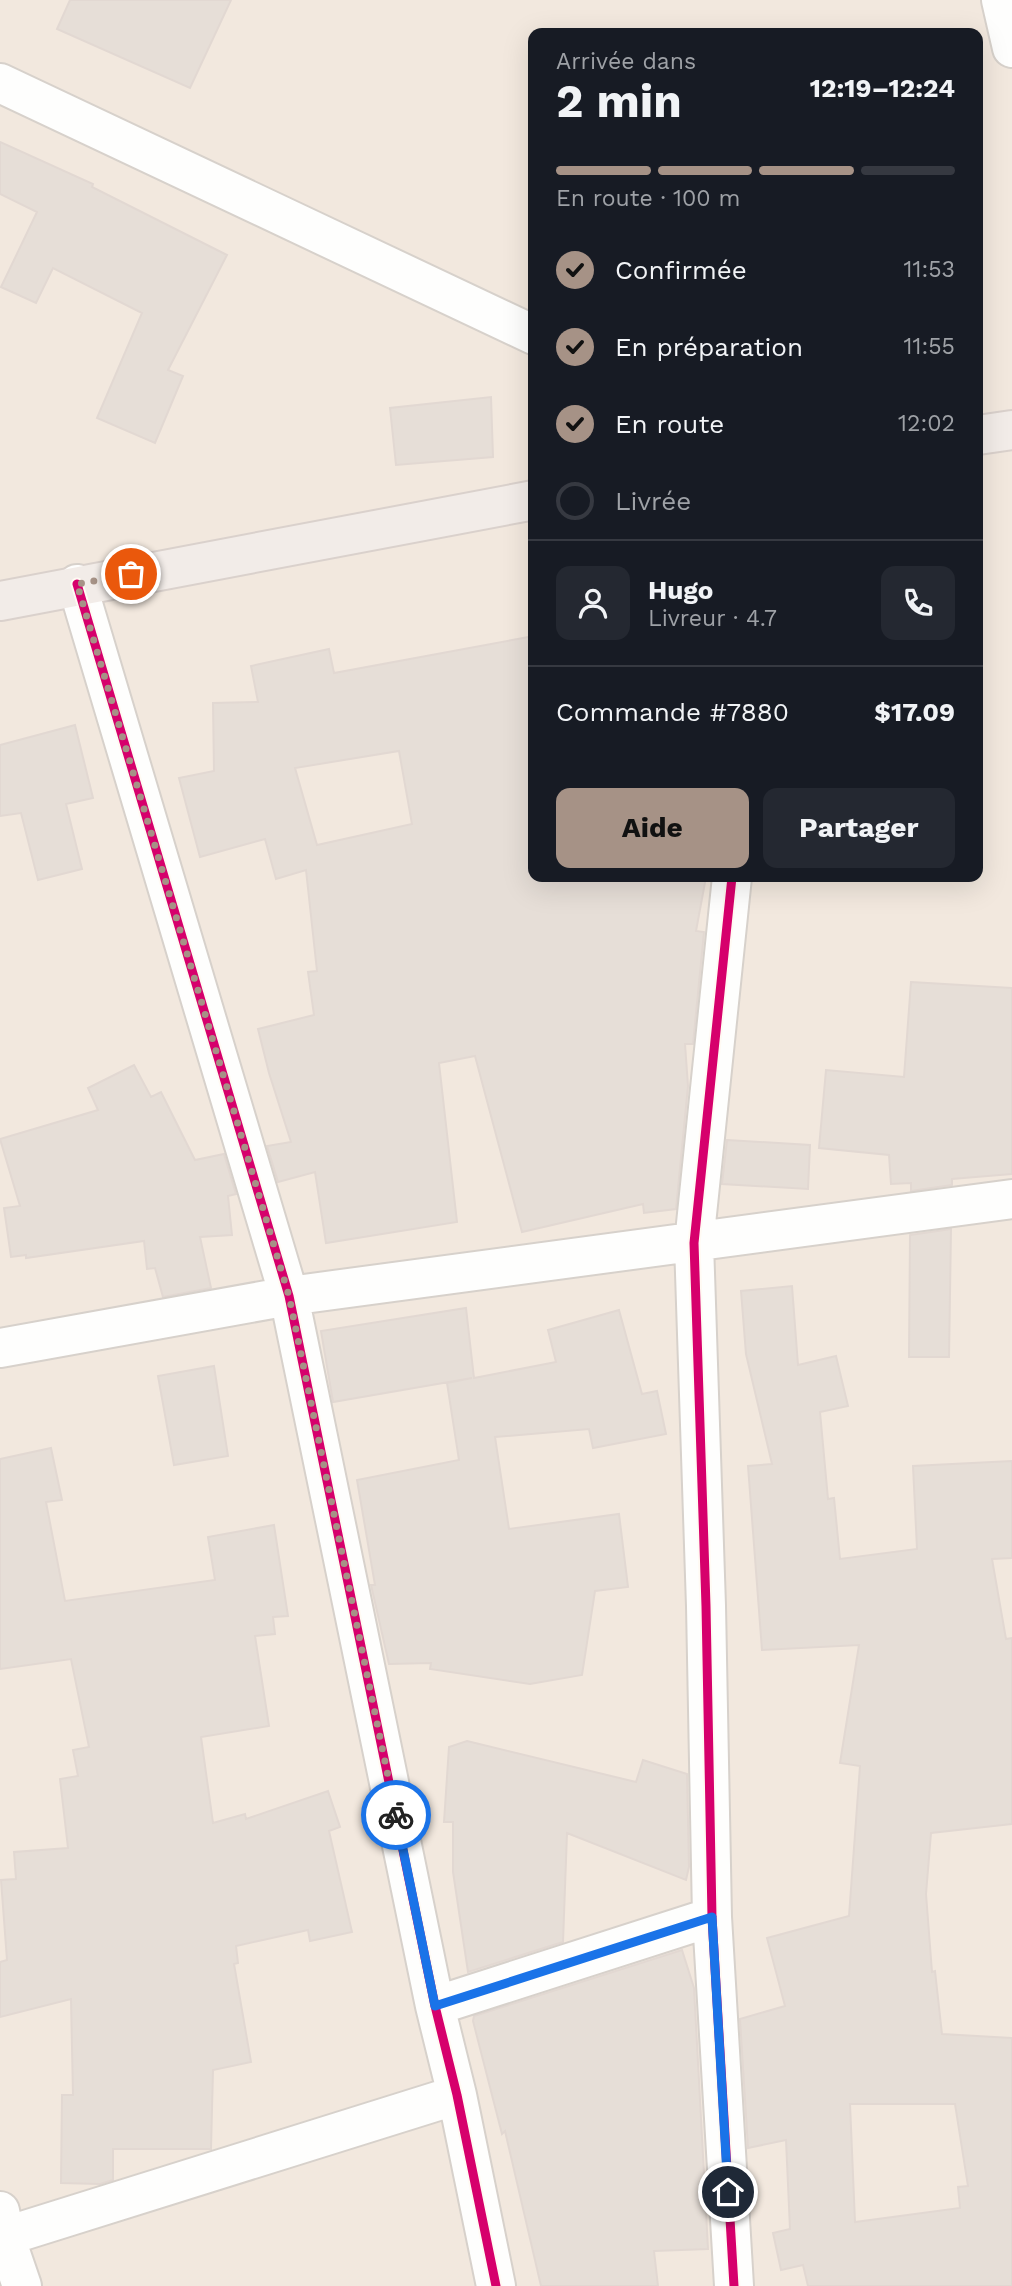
<!DOCTYPE html>
<html lang="fr">
<head>
<meta charset="utf-8">
<style>
  :root { --surface:#171b24; --page:#242831; --text:#f1f3f6; --muted:#9ea1a6; --line:#363941; --accent:#a69286 }
  body { margin:0; font-family:"Work Sans",sans-serif; background:var(--page); color:var(--text); height:100vh; display:flex; flex-direction:column; font-size:26px; white-space:nowrap }
  * { box-sizing:border-box; margin:0 }
  p { font-size:23px; color:var(--muted) }
  .icon { flex:none; width:38px; height:38px; fill:none; stroke:currentColor; stroke-width:2; stroke-linecap:round; stroke-linejoin:round }
  .map { position:relative; flex:1; overflow:hidden }
  .panel { position:absolute; left:528px; top:28px; width:455px; height:854px; display:flex; flex-direction:column; background:var(--surface); border-radius:14px; box-shadow:0 7px 28px #0002 }
  .panel>* { flex:none }
  .pin { position:absolute; display:grid; place-items:center; width:60px; height:60px; color:#fff; margin:-30px; border:4px solid #fff; border-radius:50%; box-shadow:0 2px 7px #0007 }
  .courier { position:absolute; display:grid; place-items:center; width:70px; height:70px; margin:-35px; border:5px solid #1a73e8; border-radius:50%; background:#fff; color:#222; box-shadow:0 2px 9px #0007 }
  .summary em { font-style:normal; font-weight:700 }
  .summary div { display:flex; flex-direction:column-reverse }
  .summary { display:flex; align-items:center; justify-content:space-between; height:119px; padding:0 28px }
  h1 { font-size:46px; font-weight:700; line-height:52px }
  .bar { display:grid; grid-template-columns:repeat(4,1fr); gap:10px 7px; align-content:center; height:84px; padding:0 28px }
  .bar i { height:9px; border-radius:5px; background:var(--line) }
  .bar .selected { background:var(--accent) }
  .bar p { grid-column:span 4 }
  .line { display:flex; align-items:center; gap:18px; padding:0 28px; border-top:2px solid var(--line) }
  .line div { flex:1 }
  .round { display:grid; place-items:center; flex:none; width:74px; height:74px; border-radius:14px; background:var(--page) }
  ol { padding:0 28px; list-style:none }
  li { display:flex; align-items:center; gap:21px; height:77px }
  li p { margin-inline-start:auto }
  li .icon { padding:7px; border-radius:50%; background:var(--accent); color:#111; stroke-width:4 }
  li:last-child { color:var(--muted) }
  li i { width:38px; height:38px; border:4px solid var(--line); border-radius:50% }
  .button { display:flex; gap:14px; margin-top:auto; padding:14px 28px }
  .button a { flex:1; height:80px; border-radius:14px; background:var(--accent); color:#111; font-size:28px; font-weight:700; line-height:80px; text-align:center }
  .button a+a { background:var(--page); color:var(--text) }
  .map>svg:first-child { display:block }
  .residential { fill:#f2e8de; fill-rule:evenodd }
  .building { fill:#e6ded7; stroke:#e2d8d2; stroke-width:2; fill-rule:evenodd }
  .lines { fill:none; stroke-linecap:round; stroke-linejoin:round }
  .minor-casing { stroke:#d7d1cb; stroke-width:42 }
  .trunk-casing { stroke:#dad1cc; stroke-width:42 }
  .minor { stroke:#fefefd; stroke-width:38 }
  .trunk { stroke:#f2ece8; stroke-width:38 }
  .cycleway-casing { stroke:#fffaf3; stroke-width:13 }
  .cycleway { stroke:#d6006c; stroke-width:9 }
  .done { stroke:#a69286; stroke-width:7; stroke-dasharray:0 12.6 }
  .route { stroke:#1a73e8; stroke-width:9 }
</style>
</head>
<body>
<div class="map">
<svg width="1012" height="2286" viewBox="0 0 1012 2286">
  <rect width="100%" height="100%" fill="#f9f5f0"/>
  <path class="residential" d="M0,0h1012v2286h-1012zM534,33h444v844h-444z"/>
  <path class="building" d="M70,0h161l-41,88 -133,-59z
    M0,142l93,42 -1,3 135,68 -59,115 15,6 -28,67 -58,-25 45,-105 -89,-45 -17,35 -35,-16 36,-75 -37,-18z
    M491,397l2,60 -97,8 -6,-57z
    M534,636v241h172l-10,54 8,1 -11,112h-8l3,42 -12,123 -32,4 -1,-9 -121,28 -47,-176 -36,7 18,159 -131,21 -11,-71 -37,10 -11,-36 24,-4 -22,-69 -11,-44 56,-14 -6,-43 9,-1 -11,-101 -30,9 -11,-40 -65,18 -21,-79 35,-7 -1,-68 45,-1 -7,-36 78,-17 5,24zM399,751l13,73 -95,21 -22,-77z
    M75,725l18,73 -27,6 16,65 -44,11 -17,-67 -21,3v-71z
    M911,982l101,6v186l-60,5v6l-41,6v-8l-20,1 -2,-29 -70,-7 7,-78 78,7z
    M134,1065l17,32 10,-5 34,68 29,-6 12,40 -8,2 4,39 -32,2 11,51 -48,9 -8,-29 -8,1 -3,-28 -118,17v-3l-15,2 -7,-49 16,-2 -20,-67 98,-29 -10,-22z
    M727,1140l83,5 -2,44 -86,-5z
    M951,1229l-2,128h-40l1,-122z
    M792,1286l6,79 38,-9 12,50 -28,6 8,87 6,-1 6,61 77,-10 -4,-83 99,-5v97l-20,1 14,80 6,-1v186l-81,9 -5,61 6,78 3,-1 7,63 70,4v248h-204l-5,-21 -22,5 -8,-37 17,-4 -4,-89 -38,8 -8,-129 45,-13 -18,-68 82,-22 11,-150 -20,-3 19,-118 -97,5 -14,-184 24,-2 -26,-110 -5,-63zM850,2104h105l13,82 -10,1 2,21 -105,14z
    M466,1308l8,70 82,-16 -8,-32 71,-20 23,84 15,-3 9,43 -73,14 -4,-19 -94,8 14,92 110,-15 9,73 -33,4 -13,84 -52,9 -100,-15 1,-6 -42,1 -18,-79h4l-18,-105 102,-20 -12,-77 25,-5 -139,24 -12,-71z
    M214,1366l14,90 -54,9 -16,-89z
    M51,1448l11,52 -16,2 19,99 150,-21 -7,-43 66,-12 14,91 -15,1 2,17 -20,2 14,90 -68,11 12,86 32,-9 1,5 82,-28 12,36 -11,4 23,101 -42,9 -2,-11 -72,16 2,17 -4,1 17,98 -38,8 -2,79h-98v31l-13,4 -39,-1 1,-88h11l-2,-96 -71,18v-55l7,-2 -6,-80 15,-1 -2,-27 54,-4 -8,-69 18,-3 -5,-26 16,-3 -18,-88 -71,10v-210z
    M467,1741l169,41 7,-22 44,14 2,93 -3,13 -119,-47 -4,109 -95,30 -15,-100v-50h-9l5,-75z
    M682,1950l12,38 14,261 -54,2 4,35h-117l-36,-155 -3,3 -29,-113 1,-5z"/>
  <g class="lines">
    <defs>
      <path id="minor" d="M1001,0l11,48
        M0,83l534,252
        M77,584l212,712 146,710 22,89 39,191
        M732,877l-38,366 12,363 6,311 22,369
        M0,1348l289,-52 723,-97
        M435,2006l277,-89
        M0,2211l5,25 17,50
        M0,2238l457,-143"/>
      <path id="trunk" d="M978,435l34,-5
        M0,601l534,-101"/>
    </defs>
    <use href="#minor" class="minor-casing"/>
    <use href="#trunk" class="trunk-casing"/>
    <use href="#minor" class="minor"/>
    <use href="#trunk" class="trunk"/>
    <defs>
      <path id="cycleway" d="M77,584l212,712 146,710 22,89 39,191
        M732,877l-38,366 12,363 6,311 22,369"/>
    </defs>
    <use href="#cycleway" class="cycleway-casing"/>
    <use href="#cycleway" class="cycleway"/>
  </g>
  <g class="lines">
    <path class="done" d="M131,574l-54,10 212,712 107,519"/>
    <path class="route" d="M396,1815l39,191 277,-89 16,275"/>
  </g>
</svg>
<div class="pin" style="left:131px;top:574px;background:#ea580c"><svg class="icon" aria-label="bag" viewBox="0 0 24 24"><path d="M5 8h14l-1 12H6zM9 8a3 3 0 0 1 6 0"/></svg></div>
<div class="pin" style="left:728px;top:2192px;background:#1f2937"><svg class="icon" aria-label="home" viewBox="0 0 24 24"><path d="M3 11l9-7 9 7M6 9v11h12V9"/></svg></div>
<div class="courier" style="left:396px;top:1815px"><svg class="icon" aria-label="bike" viewBox="0 0 24 24"><circle cx="6" cy="16" r="4"/><circle cx="18" cy="16" r="4"/><path d="M6 16l4-8h5l3 8M10 8l3 8H6M13 5h3"/></svg></div>
<section class="panel">
<div class="summary"><div><h1>2 min</h1><p>Arrivée dans</p></div><em>12:19–12:24</em></div>
<div class="bar"><i class="selected"></i><i class="selected"></i><i class="selected"></i><i></i><p>En route · 100 m</p></div>
<ol>
<li><svg class="icon" aria-label="check" viewBox="0 0 24 24"><path d="M5 12l5 5 9-10"/></svg>Confirmée<p>11:53</p></li>
<li><svg class="icon" aria-label="check" viewBox="0 0 24 24"><path d="M5 12l5 5 9-10"/></svg>En préparation<p>11:55</p></li>
<li><svg class="icon" aria-label="check" viewBox="0 0 24 24"><path d="M5 12l5 5 9-10"/></svg>En route<p>12:02</p></li>
<li><i></i>Livrée</li>
</ol>
<div class="line" style="height:126px"><a class="round"><svg class="icon" aria-label="person" viewBox="0 0 24 24"><circle cx="12" cy="8" r="4"/><path d="M4 21q1-7 8-7t8 7"/></svg></a><div><b>Hugo</b><p>Livreur · 4.7</p></div><a class="round"><svg class="icon" aria-label="phone" viewBox="0 0 24 24"><path d="M5 4h4l2 5-3 2q2 4 5 5l2-3 5 2v4C11 20 4 13 5 4z"/></svg></a></div>
<div class="line" style="height:91px"><div>Commande #7880</div><b>$17.09</b></div>
<div class="button"><a>Aide</a><a>Partager</a></div>
</section>
</div>
</body>
</html>
